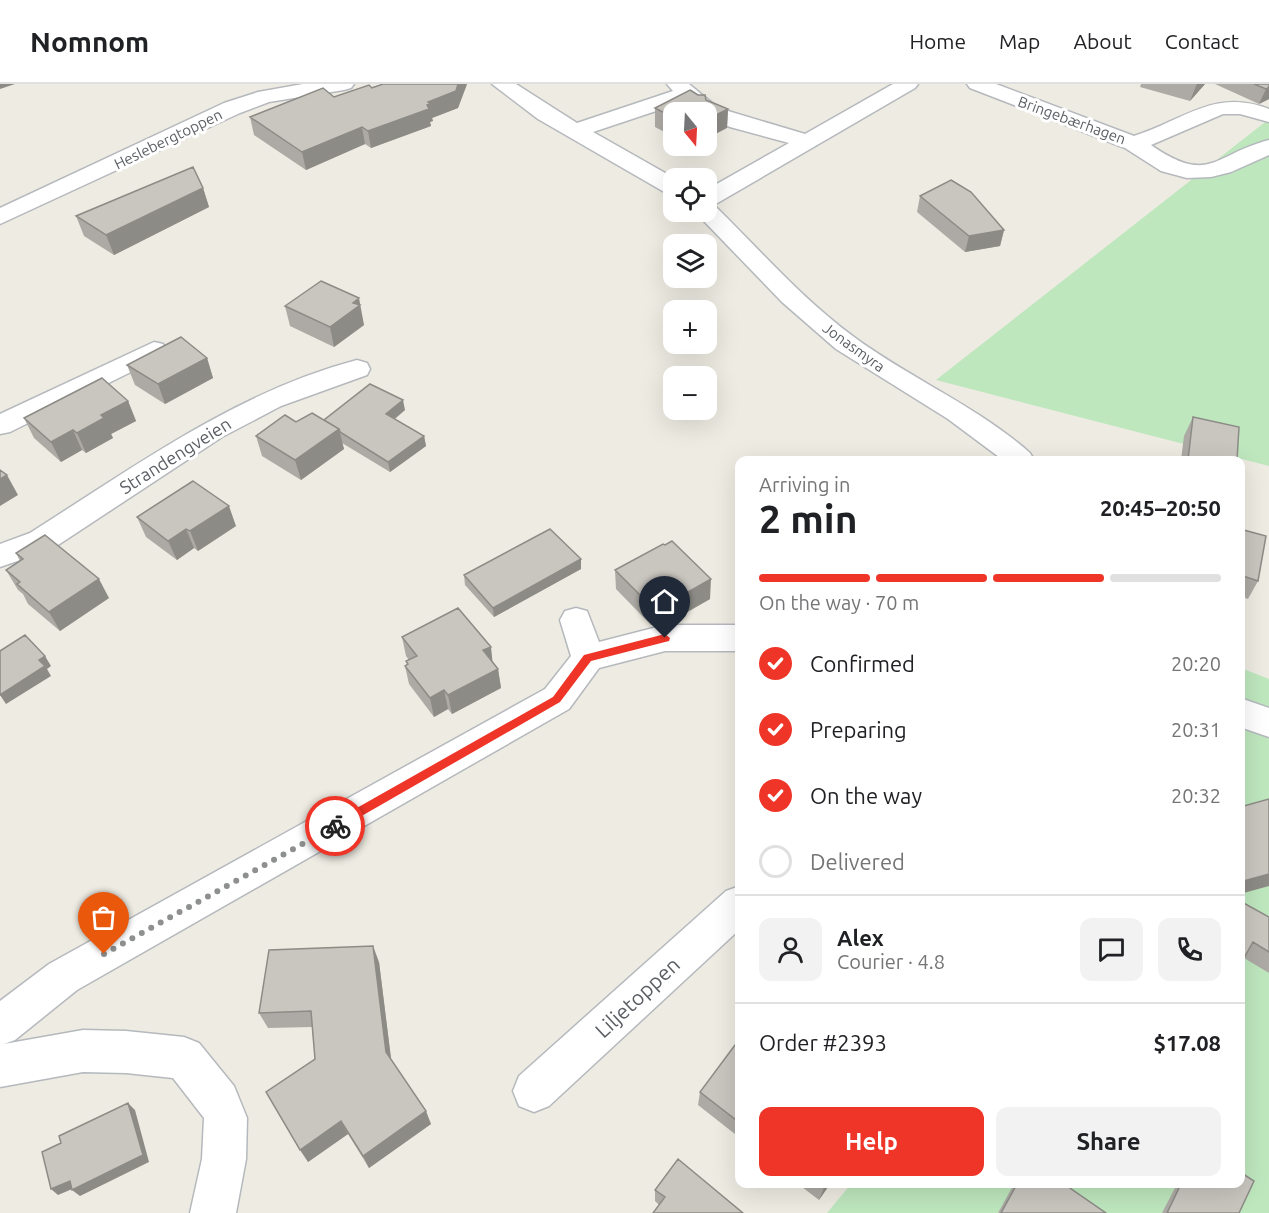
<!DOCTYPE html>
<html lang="en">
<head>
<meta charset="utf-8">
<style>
  :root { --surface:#fff; --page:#f2f2f2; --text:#202124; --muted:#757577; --line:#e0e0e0; --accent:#ef3528 }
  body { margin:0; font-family:Ubuntu,sans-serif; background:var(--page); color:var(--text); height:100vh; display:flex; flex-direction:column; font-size:22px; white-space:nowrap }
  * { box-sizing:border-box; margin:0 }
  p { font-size:20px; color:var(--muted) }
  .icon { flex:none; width:33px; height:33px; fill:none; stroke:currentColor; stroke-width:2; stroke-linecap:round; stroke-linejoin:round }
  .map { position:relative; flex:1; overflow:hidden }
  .sheet { position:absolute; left:735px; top:372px; width:510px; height:732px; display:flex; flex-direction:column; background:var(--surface); border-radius:12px; box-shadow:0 6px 24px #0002 }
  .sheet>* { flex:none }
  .needle { width:39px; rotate:162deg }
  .buttons { position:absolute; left:663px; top:18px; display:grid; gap:12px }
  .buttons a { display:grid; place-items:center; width:54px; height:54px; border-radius:12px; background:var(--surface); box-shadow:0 6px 24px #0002; font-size:30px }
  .pin { position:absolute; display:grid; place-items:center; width:51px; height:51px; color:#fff; margin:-62px -26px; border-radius:50% 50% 50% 0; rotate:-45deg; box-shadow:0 0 6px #0007 }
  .pin .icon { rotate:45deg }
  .courier { position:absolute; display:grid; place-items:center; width:60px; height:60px; margin:-30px; border:4px solid #ef3528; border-radius:50%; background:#fff; color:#222; box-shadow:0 2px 8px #0007 }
  .headline em { font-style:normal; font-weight:600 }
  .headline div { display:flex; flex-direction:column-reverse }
  .headline { display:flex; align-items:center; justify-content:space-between; height:102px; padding:0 24px }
  h1 { font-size:39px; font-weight:600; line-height:45px }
  .bar { display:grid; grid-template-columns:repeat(4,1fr); gap:9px 6px; align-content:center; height:72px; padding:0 24px }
  .bar i { height:8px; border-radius:4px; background:var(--line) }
  .bar .on { background:var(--accent) }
  .bar p { grid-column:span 4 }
  .line { display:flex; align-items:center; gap:15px; padding:0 24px; border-top:2px solid var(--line) }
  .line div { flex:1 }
  .round { display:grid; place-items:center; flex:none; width:63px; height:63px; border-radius:12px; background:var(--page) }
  ol { padding:0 24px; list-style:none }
  li { display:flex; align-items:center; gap:18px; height:66px }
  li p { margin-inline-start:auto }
  li .icon { padding:6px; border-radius:50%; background:var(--accent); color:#fff; stroke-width:4 }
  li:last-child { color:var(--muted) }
  li i { width:33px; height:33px; border:3px solid var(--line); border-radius:50% }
  .action { display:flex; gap:12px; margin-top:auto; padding:12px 24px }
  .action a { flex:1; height:69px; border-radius:12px; background:var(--accent); color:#fff; font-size:24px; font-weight:600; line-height:69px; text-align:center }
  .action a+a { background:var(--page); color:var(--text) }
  header { display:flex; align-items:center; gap:36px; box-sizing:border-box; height:84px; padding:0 30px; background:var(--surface); border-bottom:2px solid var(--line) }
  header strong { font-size:28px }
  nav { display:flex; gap:33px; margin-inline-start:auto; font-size:21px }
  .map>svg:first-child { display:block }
  .green { fill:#bee7be }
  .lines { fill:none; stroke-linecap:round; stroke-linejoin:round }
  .minor-casing { stroke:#b5b9bd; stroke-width:3 }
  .minor { fill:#fff; fill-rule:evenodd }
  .wall { fill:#adaaa5 }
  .shaded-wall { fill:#8d8b86 }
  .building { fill:#c9c6c0; stroke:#8d8b86; stroke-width:1.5 }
  .route { fill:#ef3528 }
  .done { stroke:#8e9090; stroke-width:6; stroke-dasharray:0 10.8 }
  .labels { text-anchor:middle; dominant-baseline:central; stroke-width:6; stroke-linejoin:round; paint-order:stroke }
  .far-street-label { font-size:15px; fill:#5b5f64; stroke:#fff }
  .street-label { font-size:18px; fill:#5b5f64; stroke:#fff }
  .near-street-label { font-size:21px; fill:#5b5f64; stroke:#fff }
</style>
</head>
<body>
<header>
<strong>Nomnom</strong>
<nav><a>Home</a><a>Map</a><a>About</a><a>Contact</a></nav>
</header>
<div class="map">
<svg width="1269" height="1129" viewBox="0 0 1269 1129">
  <rect width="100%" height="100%" fill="#eeebe2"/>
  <path class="green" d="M1269,35v347l-333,-86z
    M1241,584l28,11v534h-442l24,-29h389z"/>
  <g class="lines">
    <defs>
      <path id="minor" d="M303,0h51l-3,4 -7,2 -75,12 -29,11 -240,111v-16l224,-105 34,-11z
        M492,0h24l61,39 96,-32 -6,-7h22l23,19 16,8 77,23 88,-50h25l-3,4 -201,117c46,45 88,94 140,132 57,42 123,69 176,116l4,7h-31l-55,-41 -112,-70 -54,-47 -84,-87 -3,-3h11v-22l83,-47 -59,-16 -24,-10v-5h-8l-15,-10 -90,30 81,46v17l-8,-2 -128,-74z
        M967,0h29l138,52c51,-16 80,-48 135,-27v13l-29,-8h-17l-72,31c59,41 63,9 118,-5v15l-38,17 -20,5 -24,1 -26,-7 -36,-23 -155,-60z
        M154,258l9,2 4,6 -4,6 -153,76 -10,2v-20z
        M357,276l10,3 3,6 -3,6 -86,31 -59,31 -170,112 -52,18v-23l30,-11c104,-66 206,-141 327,-173z
        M576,524l11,3 12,31 66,-17h75v26h-75l-66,17 -30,41 -492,281 -62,50 -11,4 79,-14 43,1 58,6 15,6 35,43 13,32 -1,41 -10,54h-46l12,-54 2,-41 -31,-40 -47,-5 -43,-1 -83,15v-86l49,-37 496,-275 26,-33 -11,-36 5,-9z
        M1240,614l29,10v29l-29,-10z
        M740,802v43l-191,177 -15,6 -15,-6 -6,-15 6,-15 207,-185z"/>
    </defs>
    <use href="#minor" class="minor-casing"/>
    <use href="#minor" class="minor"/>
  </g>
  <path class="wall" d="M383,0h84l-9,24 -26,10 1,3 -3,1 1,4 -60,22 -6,-4 -59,26 -52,-35 -4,-18 84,-20z
    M1141,0h64l-15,17 -50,-14z
    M1215,0h54v15l-10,5z
    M706,16l22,9 -1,19 -53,-16v25l-19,-10v-19z
    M203,104l6,19 -95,48 -30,-19 -8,-20z
    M920,112l84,34 -4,16 -35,6 -48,-40z
    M285,222l78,12 -1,1 2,6 -30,22 -44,-21z
    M207,274l6,20 -48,26 -30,-19 -8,-20z
    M128,317l8,20 -25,13 2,4 -27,15 -4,-3 -21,12 -27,-24 -10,-20z
    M405,326l-10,9 29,17 2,10 -36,26 -48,-29 2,6 -43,31 -39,-24 -6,-20 68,-16z
    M1193,333l44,43h-56l3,-24z
    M137,433l99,9 -38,25 -4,-3 -17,12 -31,-23z
    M1240,445l18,52 -10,18 -8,-3z
    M16,469l93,45 -49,33 -32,-27 -5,-10 -5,-4 -12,-20 14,-9z
    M581,485l-87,48 -29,-32 -1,-10z
    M615,486l95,29 -42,24 -8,1 -3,-3 -6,4 -35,-36z
    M402,553l91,25 5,7 3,19 -49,26 -4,-5 -14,8 -25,-33 -4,-18 2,-2 -1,-3 3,-1 -3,-4z
    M1240,817l29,16v56l-25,-15z
    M379,878l12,98 40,64 -62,44 -21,-34 -40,28 7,-103 -3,-32 -44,1 -9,-15z
    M740,958v96l-42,-33 2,-13z
    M798,1100h32l-11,16z
    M1014,1100h50l42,29h-108z
    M1177,1100h63l-1,29h-77z
    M655,1106l88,23 -84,-8 -4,-4z"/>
  <path class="shaded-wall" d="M0,0h15l-15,5z
    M458,0h9l-9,24 -26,10 1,3 -3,1 1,4 -60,22 -3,-17 59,-26 1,-3z
    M1197,0h8l-15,17 6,-15z
    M1269,3v12l-10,5 7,-15z
    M728,25l-1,19 -21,11v-19z
    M362,43l3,17 -59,26 -4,-18z
    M203,104l6,19 -95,48 -8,-20z
    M1004,146l-4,16 -35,6 4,-16z
    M359,214l5,27 -30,22 -4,-20 23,-24z
    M207,274l6,20 -48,26 -7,-20z
    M403,316l2,10 -17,14 -2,-10z
    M128,317l8,20 -25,13 2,4 -27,15 -9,-20 24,-18z
    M339,345l5,20 -43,31 -6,-20z
    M73,346l9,20 -21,12 -10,-20z
    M424,352l2,10 -36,26 -2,-10z
    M7,391l11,20 -18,11v-27z
    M229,422l7,20 -38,25 -8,-20z
    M186,445l8,19 -17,12 -9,-19z
    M581,475v10l-87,48 -1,-9z
    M99,495l10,19 -49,33 -11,-19z
    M711,495l-1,20 -42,24 1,-20z
    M658,518l-1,19 -6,4v-19z
    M491,563l2,19 -10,-16z
    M45,572l6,10 -4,3 4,7 -45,28 -6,-9 39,-35z
    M498,585l3,19 -49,26 -4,-19z
    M444,606l4,19 -14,8 -4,-19z
    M1269,790v12l-29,8v-12z
    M373,862l6,16 13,104 -6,-14z
    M128,1019l7,7 14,52 -69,34 -8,-6z
    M426,1027l5,13 -62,44 -6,-12z
    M341,1037l7,13 -40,28 -8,-12z
    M70,1097l7,6 -19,8 -7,-6z
    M827,1100h3l-11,16 5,-12z"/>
  <path class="building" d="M383,0h75l-2,7 -28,11 2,2 -3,1 2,4 -61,22 -6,-4 -60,25 -52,-35 73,-29 11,9 35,-12 3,3z
    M1254,0h15v3l-3,2z
    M690,6l8,5h7l1,5 22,9 -22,11v-8h-32v6l-19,-10z
    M193,83l10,21 -97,47 -30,-19z
    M951,96l20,12 33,38 -35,6 -49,-40z
    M321,197l38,17 -6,5 7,2 -30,22 -45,-21z
    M181,253l26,21 -49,26 -31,-19z
    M102,294l26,23 -27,14 3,3 -27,15 -4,-3 -22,12 -27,-24z
    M370,300l33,16 -17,14 38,22 -36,26 -48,-30 -1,-3 -15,-9z
    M312,329l27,16 -44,31 -39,-24 29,-21 11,7z
    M1193,333l46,10 -2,33h-49z
    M0,386l7,5 -7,4z
    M193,397l36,25 -39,25 -4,-2 -18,12 -31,-24z
    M550,445l31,30 -88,49 -29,-33z
    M1240,445l26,7 -8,45 -18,-6z
    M45,451l54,44 -50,33 -32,-28 3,-2 -14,-12 17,-11 -7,-6z
    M672,457l39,38 -42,24 -9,2 -2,-3 -7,4 -36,-36 48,-26 2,1z
    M458,524l33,39 -8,3 15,19 -50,26 -4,-5 -14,8 -25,-32 3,-2 -2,-3 11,-5 -15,-19z
    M25,551l20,21 -6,4 6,6 -45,29v-44z
    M1269,715v75l-29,8v-75z
    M1240,817l29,16v35l-16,-10 -13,23z
    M373,862l13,106 40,59 -63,45 -22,-35 -41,29 -34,-58 49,-33 -4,-48 -52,2 10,-63z
    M738,957l2,1v81l-40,-31z
    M128,1019l15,52 -71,35 -2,-9 -19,8 -9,-37 19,-9 -2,-7z
    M678,1075l65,54h-90l12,-16 -10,-7z
    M1240,1088l14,9 -15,32h-72l14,-29h59z
    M818,1100h9l-3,4z
    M1017,1100h47l42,29h-105z"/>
  <path class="route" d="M665,550l5,4 -1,3 -78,20 -31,41 -221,127h-7v-7l221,-125 31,-42z"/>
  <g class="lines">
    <path class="done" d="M104,870l231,-128"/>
  </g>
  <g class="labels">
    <g class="far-street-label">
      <text transform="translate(1072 36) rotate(20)">Bringebærhagen</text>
      <text transform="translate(168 55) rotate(-26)">Heslebergtoppen</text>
      <text transform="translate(854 263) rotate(36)">Jonasmyra</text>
    </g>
    <g class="street-label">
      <text transform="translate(175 371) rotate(-32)">Strandengveien</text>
    </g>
    <g class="near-street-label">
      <text transform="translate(637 913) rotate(-43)">Liljetoppen</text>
    </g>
  </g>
</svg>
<div class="buttons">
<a><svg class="needle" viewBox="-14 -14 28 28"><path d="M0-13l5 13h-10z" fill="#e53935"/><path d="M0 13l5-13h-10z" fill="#757577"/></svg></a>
<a><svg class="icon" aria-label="locate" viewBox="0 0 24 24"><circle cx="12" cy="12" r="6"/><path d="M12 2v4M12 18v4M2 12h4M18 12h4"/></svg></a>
<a><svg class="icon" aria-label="layers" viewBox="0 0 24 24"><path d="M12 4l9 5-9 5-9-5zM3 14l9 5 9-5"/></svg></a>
<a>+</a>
<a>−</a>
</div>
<div class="pin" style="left:104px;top:870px;background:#ea580c"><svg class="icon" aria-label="bag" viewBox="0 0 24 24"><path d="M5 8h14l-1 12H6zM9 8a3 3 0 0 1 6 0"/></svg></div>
<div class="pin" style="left:665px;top:554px;background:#1f2937"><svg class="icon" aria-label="home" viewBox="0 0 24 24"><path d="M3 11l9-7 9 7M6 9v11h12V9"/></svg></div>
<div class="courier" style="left:335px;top:742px"><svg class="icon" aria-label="bike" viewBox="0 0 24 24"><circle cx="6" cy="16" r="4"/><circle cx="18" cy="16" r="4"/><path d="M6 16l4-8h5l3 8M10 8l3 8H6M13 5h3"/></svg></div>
<section class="sheet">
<div class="headline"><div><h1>2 min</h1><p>Arriving in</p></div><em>20:45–20:50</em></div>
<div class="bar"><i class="on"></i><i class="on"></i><i class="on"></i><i></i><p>On the way · 70 m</p></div>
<ol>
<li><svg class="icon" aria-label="check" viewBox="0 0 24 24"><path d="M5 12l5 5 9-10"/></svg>Confirmed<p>20:20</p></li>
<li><svg class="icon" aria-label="check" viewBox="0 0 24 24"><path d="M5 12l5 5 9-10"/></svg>Preparing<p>20:31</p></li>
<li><svg class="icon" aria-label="check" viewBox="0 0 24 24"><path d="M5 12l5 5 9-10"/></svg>On the way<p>20:32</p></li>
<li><i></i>Delivered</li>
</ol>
<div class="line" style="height:108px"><a class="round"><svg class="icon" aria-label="person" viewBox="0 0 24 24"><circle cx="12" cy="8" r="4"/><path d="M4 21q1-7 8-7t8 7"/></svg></a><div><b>Alex</b><p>Courier · 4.8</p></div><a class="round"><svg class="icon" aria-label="chat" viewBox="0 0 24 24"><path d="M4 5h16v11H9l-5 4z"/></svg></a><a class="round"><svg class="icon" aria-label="phone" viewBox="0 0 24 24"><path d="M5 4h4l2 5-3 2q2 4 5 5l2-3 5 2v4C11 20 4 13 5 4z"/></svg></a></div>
<div class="line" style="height:78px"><div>Order #2393</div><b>$17.08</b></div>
<div class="action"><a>Help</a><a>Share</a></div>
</section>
</div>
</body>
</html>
